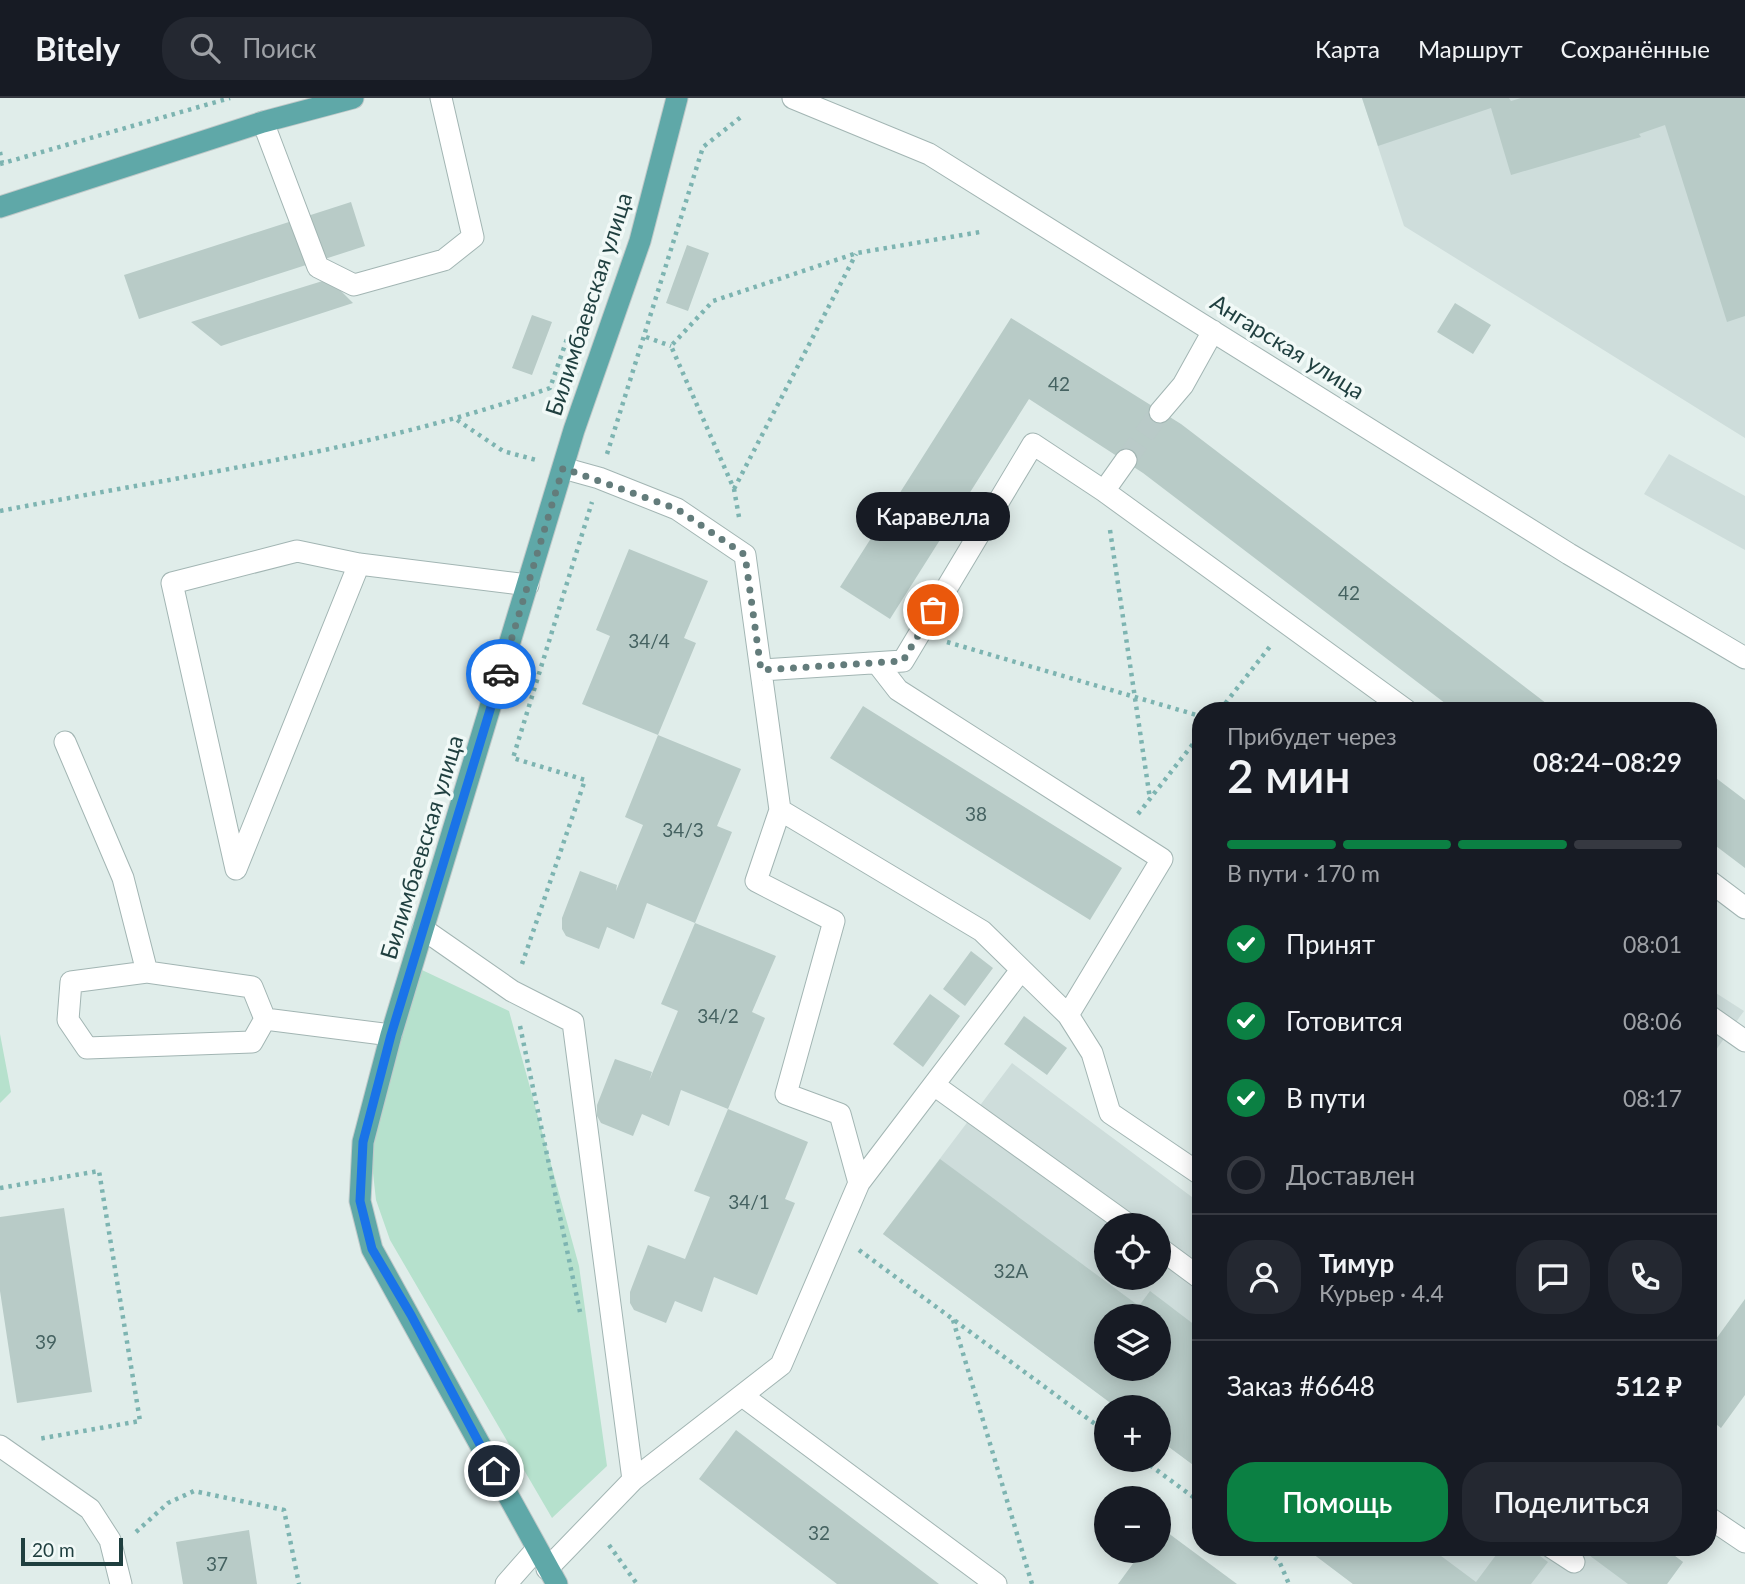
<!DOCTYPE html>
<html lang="ru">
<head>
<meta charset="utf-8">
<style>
  :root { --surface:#171b24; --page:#242831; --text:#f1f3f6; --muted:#9ea1a6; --line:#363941; --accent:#0b8043 }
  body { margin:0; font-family:Lato,sans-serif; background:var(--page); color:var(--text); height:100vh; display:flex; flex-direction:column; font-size:26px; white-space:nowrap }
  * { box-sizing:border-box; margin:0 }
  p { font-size:23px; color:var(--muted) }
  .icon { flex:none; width:38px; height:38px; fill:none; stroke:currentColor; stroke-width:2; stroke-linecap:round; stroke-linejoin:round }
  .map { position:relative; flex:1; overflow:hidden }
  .sheet { position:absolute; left:1192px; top:604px; width:525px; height:854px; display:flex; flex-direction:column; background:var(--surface); border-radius:28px; box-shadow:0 4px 18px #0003 }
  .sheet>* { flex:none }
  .buttons { position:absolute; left:1094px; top:1115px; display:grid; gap:14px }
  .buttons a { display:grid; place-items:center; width:77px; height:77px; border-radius:50%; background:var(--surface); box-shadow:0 4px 18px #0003; font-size:35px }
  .scale { position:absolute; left:21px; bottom:18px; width:102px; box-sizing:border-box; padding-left:7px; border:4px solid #1f3f3f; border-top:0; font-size:19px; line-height:24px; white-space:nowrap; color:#1f3f3f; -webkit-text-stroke:5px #f1f9f7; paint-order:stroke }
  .pin { position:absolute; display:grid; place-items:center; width:60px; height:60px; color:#fff; margin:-30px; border:4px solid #fff; border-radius:50%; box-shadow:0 2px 7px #0007 }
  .courier { position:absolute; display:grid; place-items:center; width:70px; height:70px; margin:-35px; border:5px solid #1a73e8; border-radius:50%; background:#fff; color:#222; box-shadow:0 2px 9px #0007 }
  .bubble { position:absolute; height:49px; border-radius:24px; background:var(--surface); box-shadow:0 4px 18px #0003; font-size:23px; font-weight:600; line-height:49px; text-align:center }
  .headline em { font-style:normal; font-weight:600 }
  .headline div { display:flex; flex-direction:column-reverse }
  .headline { display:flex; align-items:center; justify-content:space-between; height:119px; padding:0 35px }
  h1 { font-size:46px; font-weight:600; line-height:52px }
  .bar { display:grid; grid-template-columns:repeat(4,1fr); gap:10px 7px; align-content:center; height:84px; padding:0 35px }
  .bar i { height:9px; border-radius:5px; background:var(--line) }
  .bar .selected { background:var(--accent) }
  .bar p { grid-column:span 4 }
  .line { display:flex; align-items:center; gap:18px; padding:0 35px; border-top:2px solid var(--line) }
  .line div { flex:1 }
  .round { display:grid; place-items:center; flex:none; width:74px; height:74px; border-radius:28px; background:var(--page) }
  ol { padding:0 35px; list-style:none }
  li { display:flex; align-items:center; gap:21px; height:77px }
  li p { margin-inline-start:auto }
  li .icon { padding:7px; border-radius:50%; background:var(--accent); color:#fff; stroke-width:4 }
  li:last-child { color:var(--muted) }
  li i { width:38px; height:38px; border:4px solid var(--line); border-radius:50% }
  .button { display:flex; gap:14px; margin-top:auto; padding:14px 35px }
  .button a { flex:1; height:80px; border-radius:28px; background:var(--accent); color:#fff; font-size:28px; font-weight:600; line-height:80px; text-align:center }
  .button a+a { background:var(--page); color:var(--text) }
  header { display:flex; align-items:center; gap:42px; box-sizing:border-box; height:98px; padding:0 35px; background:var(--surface); border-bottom:2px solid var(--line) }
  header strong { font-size:33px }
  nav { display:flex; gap:38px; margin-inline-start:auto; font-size:24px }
  .search { width:490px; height:63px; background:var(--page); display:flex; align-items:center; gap:18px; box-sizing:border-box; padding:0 24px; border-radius:28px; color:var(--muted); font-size:26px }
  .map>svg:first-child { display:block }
  .built { fill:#cedddb; fill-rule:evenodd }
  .green { fill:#b6e1cd }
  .building { fill:#b8cbc7; fill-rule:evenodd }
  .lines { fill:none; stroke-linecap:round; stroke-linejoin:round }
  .minor-tunnel { stroke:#b9cac8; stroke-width:21; stroke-dasharray:21 10; stroke-linecap:butt }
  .minor-casing { stroke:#a2b5b3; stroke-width:23 }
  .major-casing { stroke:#c0c9c9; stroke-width:23 }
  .path { stroke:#7db4b1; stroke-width:4.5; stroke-dasharray:3.5 5; stroke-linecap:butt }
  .minor { stroke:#fff; stroke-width:21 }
  .major { stroke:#5fa8a8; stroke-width:21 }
  .done { stroke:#637c7b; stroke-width:7; stroke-dasharray:0 12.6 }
  .route { stroke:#1a73e8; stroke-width:9 }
  .labels { text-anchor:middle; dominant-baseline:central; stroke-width:7; stroke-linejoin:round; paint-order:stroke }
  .number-label { font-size:19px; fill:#456261 }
  .street-label { font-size:23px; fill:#1f3f3f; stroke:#f1f9f7 }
</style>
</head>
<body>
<header>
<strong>Bitely</strong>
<div class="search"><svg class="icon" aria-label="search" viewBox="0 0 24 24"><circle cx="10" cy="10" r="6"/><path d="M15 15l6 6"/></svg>Поиск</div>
<nav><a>Карта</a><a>Маршрут</a><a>Сохранённые</a></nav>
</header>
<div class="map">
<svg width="1745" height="1486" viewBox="0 0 1745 1486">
  <rect width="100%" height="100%" fill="#e0edea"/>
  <path class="built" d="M1362,0h383v340l-341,-212z
    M1669,356l76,42v54l-101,-56z
    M1708,890l36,23 -36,50z
    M1012,965l188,140v267l-41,-31 -1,-32h-42l-233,-173zM1106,1127h52v53h-52zM1106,1218h52v52h-52z
    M1304,1449h359l20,15 -16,22h-314z"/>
  <path class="green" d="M422,872l87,41 70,255 28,200 -55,52 -162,-278 -14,-40 -5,-45 11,-55z
    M0,936l11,58 -11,11z"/>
  <path class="building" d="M1362,0h147l2,3 10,-3h224v218l-18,6 -62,-197 -26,9 2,3 -130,38 -20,-67 -113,38z
    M351,104l14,44 -226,73 -15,-44z
    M687,147l22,8 -21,58 -22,-8z
    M329,181l24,24 -132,43 -30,-24z
    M1455,205l36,22 -18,29 -36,-22z
    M532,217l20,7 -20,53 -20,-7z
    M1011,220l170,106 374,286h-101l-311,-237 -114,-74 -139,220 -50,-32z
    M629,451l79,32 -24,57 12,5 -38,92 83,34 -24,57 15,6 -37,91 81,33 -24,56 13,6 -37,91 -47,-19 -12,36 -27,-12 -9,22 -32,-13 -4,-7v-11l18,-46 37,13 -3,9 29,-70 -17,-7 34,-81 -48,-20 -13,36 -27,-12 -8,22 -33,-13 -4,-7v-11l18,-47 37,14 -1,6 27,-66 -18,-8 33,-82 -76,-31 28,-68 -14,-6z
    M863,608l259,162 -32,52 -260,-162z
    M1708,674l37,28v68l-37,-28z
    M971,853l22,17 -28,38 -22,-17z
    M930,896l30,22 -37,51 -30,-23z
    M1024,918l43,32 -20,27 -43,-31z
    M728,1011l80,33 -23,57 10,4 -38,92 -43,-18 -12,35 -27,-11 -9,22 -32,-13 -4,-7v-11l18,-47 37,14 25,-62 -16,-6z
    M940,1061l199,147 11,-15 50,38v141l-42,-31v-32h-42l-233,-173zM1106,1218h52v52h-52z
    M64,1110l28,184 -75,11 -17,-112v-74z
    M1745,1201v96l-24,33 -13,-10v-68z
    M736,1332l203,154h-102l-138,-105z
    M1160,1429l77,57h-119l25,-34h15z
    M249,1432l8,54h-74l-7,-42z
    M1304,1449h125l47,35 26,-35h26l20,15 -17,22h-178z
    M1578,1449h85l20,15 -16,22h-39z"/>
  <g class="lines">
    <path class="minor-tunnel" d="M1126,362l34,-48"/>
    <defs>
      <path id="minor" d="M793,0l136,56 640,400 176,104
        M263,24l55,145 36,18 90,-25 29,-23 -32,-139
        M1160,314l23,-27 30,-54
        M1126,362l-22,31 302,219
        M563,370l36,10 78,31 68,46 35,255 202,121 86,84 24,38 18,60 90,61
        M359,466l-123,305 -64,-286 125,-32 62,13 169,21
        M877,565l21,27 264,169 -94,156
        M761,572l142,-9 130,-217 71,47
        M65,644l58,136 24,94
        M780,712l-24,71 78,40 -48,173 54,20 19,69
        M1708,782l37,28
        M423,831l89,62 61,31 60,458
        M1708,917l37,26
        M265,921l-13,-32 -105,-15 -76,10 -3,38 19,28 165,-6 13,-23 126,16
        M934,987l195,140
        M1158,1149l42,31
        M744,1299l252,187
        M0,1348l90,63 20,31 11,44
        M1708,1419l37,25
        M1551,1449l23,15
        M547,1471l86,-89 148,-115 78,-182 162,-213
        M506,1486l30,-34"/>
      <path id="major" d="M0,109l263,-85 90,-24
        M557,1486l-185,-335 -12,-48 3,-59 28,-107 183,-605 66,-189 37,-143"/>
    </defs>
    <use href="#minor" class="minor-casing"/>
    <use href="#major" class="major-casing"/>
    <path class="path" d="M0,54l2,11
      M0,66l230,-66
      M646,239l25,9
      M457,322l46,31 33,9
      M607,356l96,-307 38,-30
      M734,391l122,-235
      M0,413c184,-36 373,-60 550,-123l18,-52
      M739,419l-5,-28 -63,-143 42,-45 144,-48 123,-21
      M1110,432l40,269
      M947,544l253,74
      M1220,612l52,-66
      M1138,716l62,-79
      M522,866l63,-184 -72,-22 79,-256
      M520,928l60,286
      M0,1090l99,-17 41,250 -102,18
      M859,1152l247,182
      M953,1222l79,264
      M1143,1362l57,42
      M136,1434l32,-29 26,-12 90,19 15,74
      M609,1447l28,39
      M1261,1449l18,14 10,23"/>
    <use href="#minor" class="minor"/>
    <use href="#major" class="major"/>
  </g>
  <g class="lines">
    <path class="done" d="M501,576l62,-206 114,41 68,46 16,115 142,-9 30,-51"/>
    <path class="route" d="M494,1373l-83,-156 -39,-66 -12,-48 3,-59 28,-107 110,-361"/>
  </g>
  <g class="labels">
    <g class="number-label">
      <text x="1059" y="285">42</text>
      <text x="1349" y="494">42</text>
      <text x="649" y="542">34/4</text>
      <text x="976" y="715">38</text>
      <text x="683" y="731">34/3</text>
      <text x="718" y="917">34/2</text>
      <text x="749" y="1103">34/1</text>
      <text x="1011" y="1172">32А</text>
      <text x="46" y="1243">39</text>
      <text x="819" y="1434">32</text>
      <text x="217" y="1465">37</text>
    </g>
    <g class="street-label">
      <text transform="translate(588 206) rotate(-72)">Билимбаевская улица</text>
      <text transform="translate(1288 248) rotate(32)">Ангарская улица</text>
      <text transform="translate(421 749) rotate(-73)">Билимбаевская улица</text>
    </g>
  </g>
</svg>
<div class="buttons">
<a><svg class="icon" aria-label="locate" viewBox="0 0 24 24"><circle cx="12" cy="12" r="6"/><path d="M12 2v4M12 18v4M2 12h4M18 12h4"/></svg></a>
<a><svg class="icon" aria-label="layers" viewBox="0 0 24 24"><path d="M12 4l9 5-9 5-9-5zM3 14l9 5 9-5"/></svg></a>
<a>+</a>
<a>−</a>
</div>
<div class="scale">20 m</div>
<div class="pin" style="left:933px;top:512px;background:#ea580c"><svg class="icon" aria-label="bag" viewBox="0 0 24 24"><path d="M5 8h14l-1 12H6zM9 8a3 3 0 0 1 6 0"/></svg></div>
<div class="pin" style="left:494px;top:1373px;background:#1f2937"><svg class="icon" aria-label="home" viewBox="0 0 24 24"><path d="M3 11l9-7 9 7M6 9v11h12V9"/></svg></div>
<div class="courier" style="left:501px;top:576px"><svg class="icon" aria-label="car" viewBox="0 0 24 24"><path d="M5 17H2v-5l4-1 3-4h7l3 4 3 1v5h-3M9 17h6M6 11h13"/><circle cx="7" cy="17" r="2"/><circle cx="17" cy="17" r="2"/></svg></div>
<div class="bubble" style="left:856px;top:394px;width:154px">Каравелла</div>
<section class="sheet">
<div class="headline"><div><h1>2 мин</h1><p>Прибудет через</p></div><em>08:24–08:29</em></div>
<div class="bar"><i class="selected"></i><i class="selected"></i><i class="selected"></i><i></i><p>В пути · 170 m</p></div>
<ol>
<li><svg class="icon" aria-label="check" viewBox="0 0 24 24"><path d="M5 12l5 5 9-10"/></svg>Принят<p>08:01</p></li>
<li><svg class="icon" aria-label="check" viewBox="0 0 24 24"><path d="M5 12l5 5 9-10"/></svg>Готовится<p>08:06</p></li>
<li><svg class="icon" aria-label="check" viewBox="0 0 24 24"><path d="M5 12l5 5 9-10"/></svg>В пути<p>08:17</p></li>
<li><i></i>Доставлен</li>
</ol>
<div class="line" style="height:126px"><a class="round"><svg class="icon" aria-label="person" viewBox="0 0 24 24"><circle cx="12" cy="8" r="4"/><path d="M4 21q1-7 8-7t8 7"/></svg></a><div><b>Тимур</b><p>Курьер · 4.4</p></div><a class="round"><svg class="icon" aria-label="chat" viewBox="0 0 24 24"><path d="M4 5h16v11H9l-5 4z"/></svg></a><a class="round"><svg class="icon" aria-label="phone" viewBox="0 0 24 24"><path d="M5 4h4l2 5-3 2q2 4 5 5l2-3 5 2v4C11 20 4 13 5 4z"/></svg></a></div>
<div class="line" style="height:91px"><div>Заказ #6648</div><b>512 ₽</b></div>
<div class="button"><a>Помощь</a><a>Поделиться</a></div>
</section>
</div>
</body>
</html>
